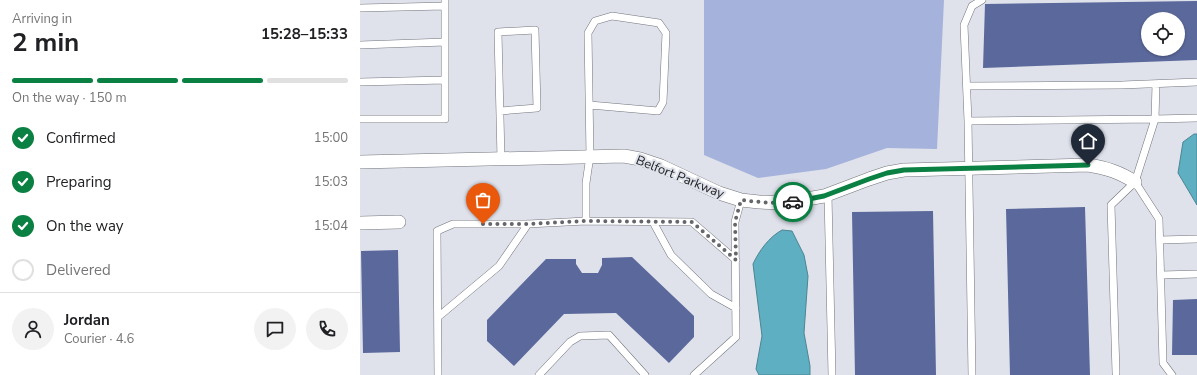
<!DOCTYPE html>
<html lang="en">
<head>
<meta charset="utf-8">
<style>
  :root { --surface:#fff; --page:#f2f2f2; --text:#202124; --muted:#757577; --line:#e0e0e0; --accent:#0b8043 }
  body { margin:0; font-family:"Nunito Sans",sans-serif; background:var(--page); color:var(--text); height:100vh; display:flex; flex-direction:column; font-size:15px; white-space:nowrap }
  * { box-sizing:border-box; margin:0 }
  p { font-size:13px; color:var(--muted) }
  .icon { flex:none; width:22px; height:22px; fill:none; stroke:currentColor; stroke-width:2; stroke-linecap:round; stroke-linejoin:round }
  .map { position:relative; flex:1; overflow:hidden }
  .panel { display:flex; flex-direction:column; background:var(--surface); width:360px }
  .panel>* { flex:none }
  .controls { position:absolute; left:781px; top:12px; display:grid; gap:8px }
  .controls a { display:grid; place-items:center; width:44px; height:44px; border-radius:50%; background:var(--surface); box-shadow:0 1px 3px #0004; font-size:20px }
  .pin { position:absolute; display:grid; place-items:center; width:34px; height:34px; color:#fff; margin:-41px -17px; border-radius:50% 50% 50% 0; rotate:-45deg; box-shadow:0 0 4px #0007 }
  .pin .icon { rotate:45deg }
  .courier { position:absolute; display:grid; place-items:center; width:40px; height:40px; margin:-20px; border:3px solid #0b8043; border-radius:50%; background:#fff; color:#222; box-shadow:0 1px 5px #0007 }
  .head em { font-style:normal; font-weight:700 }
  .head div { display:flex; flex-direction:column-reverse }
  .head { display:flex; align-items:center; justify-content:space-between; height:68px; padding:0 12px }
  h1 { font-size:26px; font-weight:700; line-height:30px }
  .bar { display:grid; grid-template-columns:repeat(4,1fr); gap:6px 4px; align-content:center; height:48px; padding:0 12px }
  .bar i { height:5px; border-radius:3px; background:var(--line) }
  .bar .active { background:var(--accent) }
  .bar p { grid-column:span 4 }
  .line { display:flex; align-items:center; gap:10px; padding:0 12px; border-top:1px solid var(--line) }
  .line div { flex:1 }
  .round { display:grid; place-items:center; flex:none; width:42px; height:42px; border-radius:21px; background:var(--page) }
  ol { padding:0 12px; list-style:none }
  li { display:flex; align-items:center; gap:12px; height:44px }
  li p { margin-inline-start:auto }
  li .icon { padding:4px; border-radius:50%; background:var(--accent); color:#fff; stroke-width:4 }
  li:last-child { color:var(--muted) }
  li i { width:22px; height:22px; border:2px solid var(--line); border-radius:50% }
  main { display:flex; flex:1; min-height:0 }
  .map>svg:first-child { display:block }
  .green { fill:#a5b2db }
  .water { fill:#5eafc1; stroke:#4c8593 }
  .building { fill:#5a689b; fill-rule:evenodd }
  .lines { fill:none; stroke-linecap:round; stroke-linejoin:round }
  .service-casing { stroke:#73757d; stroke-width:8 }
  .minor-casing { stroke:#73757d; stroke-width:14 }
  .service { stroke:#fff; stroke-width:7 }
  .minor { stroke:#fff; stroke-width:13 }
  .done { stroke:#65666c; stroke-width:4; stroke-dasharray:0 7.2 }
  .route { stroke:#0b8043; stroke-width:5 }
  .labels { text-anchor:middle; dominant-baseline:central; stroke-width:4; stroke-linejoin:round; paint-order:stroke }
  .street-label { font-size:13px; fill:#232427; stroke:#dfe2eb }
</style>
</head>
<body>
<main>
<section class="panel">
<div class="head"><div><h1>2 min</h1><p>Arriving in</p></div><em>15:28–15:33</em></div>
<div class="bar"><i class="active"></i><i class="active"></i><i class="active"></i><i></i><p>On the way · 150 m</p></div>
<ol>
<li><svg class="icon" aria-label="check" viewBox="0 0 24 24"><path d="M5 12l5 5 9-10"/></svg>Confirmed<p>15:00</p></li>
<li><svg class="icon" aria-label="check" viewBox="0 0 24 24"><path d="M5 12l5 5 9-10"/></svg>Preparing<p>15:03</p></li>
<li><svg class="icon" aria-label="check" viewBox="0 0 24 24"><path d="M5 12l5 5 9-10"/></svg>On the way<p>15:04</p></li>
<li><i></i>Delivered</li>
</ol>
<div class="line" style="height:72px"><a class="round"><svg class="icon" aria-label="person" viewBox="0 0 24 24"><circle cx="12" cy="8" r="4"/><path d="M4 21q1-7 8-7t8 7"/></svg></a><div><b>Jordan</b><p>Courier · 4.6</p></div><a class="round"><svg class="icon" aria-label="chat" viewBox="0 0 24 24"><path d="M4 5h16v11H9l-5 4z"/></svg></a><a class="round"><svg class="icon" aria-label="phone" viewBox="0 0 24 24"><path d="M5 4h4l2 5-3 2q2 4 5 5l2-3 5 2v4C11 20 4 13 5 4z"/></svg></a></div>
</section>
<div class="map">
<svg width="837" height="375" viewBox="0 0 837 375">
  <rect width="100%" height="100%" fill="#dfe2eb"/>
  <path class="green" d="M344,0h240l-7,149 -50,-1 -61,21 -68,9 -54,-23z"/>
  <path class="water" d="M834,134h3v71l-19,-32 5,-31z
    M422,230l10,1 12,24 4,21 -4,57 6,33v9h-51l-3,-6 6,-33 -9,-72c6,-13 16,-27 29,-34z"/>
  <path class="building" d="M837,1v59l-214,8 2,-64zM788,19h30v30h-30z
    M725,207l5,168h-80l-4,-166z
    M573,211l3,164h-81l-3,-163z
    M38,250l2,102 -37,1 -2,-102z
    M272,257l62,59v21l-25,26 -53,-50 -52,1 -50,52 -27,-25v-21l59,-61h30v5l6,9h16l4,-8v-7z
    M837,299v56h-25l1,-55z"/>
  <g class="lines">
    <defs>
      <path id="service" d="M0,8l85,-2
        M0,45l85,-3
        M0,82l85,-2
        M796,84l-1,35 42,-1
        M607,86l155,-1 75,-3
        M140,111l37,-3 -2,-78 -37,2 3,127
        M0,119h85v-119
        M608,121l-4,-96 8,-19 10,-6
        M775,182l24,37 4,144 9,12
        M468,195l4,180
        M226,221l106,1 44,38
        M293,222l18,33 40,39 25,14
        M800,240l37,-1
        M801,275l36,-1
        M78,317l61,-51 29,-42
        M78,375l-1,-144 16,-7h75l58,-3v-38l4,-27 -2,-123 7,-12 17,-5 47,7 7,10 -3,69 -5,9 -68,-6
        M179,375l31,-33 10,-6 29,-1 36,40
        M334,375l42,-38 -1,-115 6,-22
        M612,375l-4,-254 187,-2 -20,63 -24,23 5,168"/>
      <path id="minor" d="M0,162l264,-6 16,3 21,7 58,27 22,7 18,2 25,1 40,-7 45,-17 18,-6 17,-3 184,-5c19,3 31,7 47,17
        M0,223l39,-1"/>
    </defs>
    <use href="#service" class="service-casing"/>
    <use href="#minor" class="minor-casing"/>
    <use href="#service" class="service"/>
    <use href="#minor" class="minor"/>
  </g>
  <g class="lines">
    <path class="done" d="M123,224h45l58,-3 106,1 44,38 -1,-38 6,-22c17,2 35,4 52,2"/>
    <path class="route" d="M433,202l31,-6 45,-17 18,-6 17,-3 184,-5"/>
  </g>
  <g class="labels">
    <g class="street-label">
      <text transform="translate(320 177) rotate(22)">Belfort Parkway</text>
    </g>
  </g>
</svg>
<div class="controls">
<a><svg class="icon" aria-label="locate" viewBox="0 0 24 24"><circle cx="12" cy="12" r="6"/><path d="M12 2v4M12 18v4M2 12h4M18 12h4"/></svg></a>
</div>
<div class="pin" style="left:123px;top:224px;background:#ea580c"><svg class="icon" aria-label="bag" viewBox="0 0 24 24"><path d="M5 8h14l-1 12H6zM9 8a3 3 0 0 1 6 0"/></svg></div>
<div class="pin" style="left:728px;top:165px;background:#1f2937"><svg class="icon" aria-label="home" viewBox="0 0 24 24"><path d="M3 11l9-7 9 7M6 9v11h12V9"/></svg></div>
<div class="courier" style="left:433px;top:202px"><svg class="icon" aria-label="car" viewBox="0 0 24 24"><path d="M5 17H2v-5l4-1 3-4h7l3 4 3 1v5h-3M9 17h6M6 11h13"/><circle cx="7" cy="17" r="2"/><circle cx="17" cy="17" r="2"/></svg></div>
</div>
</main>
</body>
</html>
